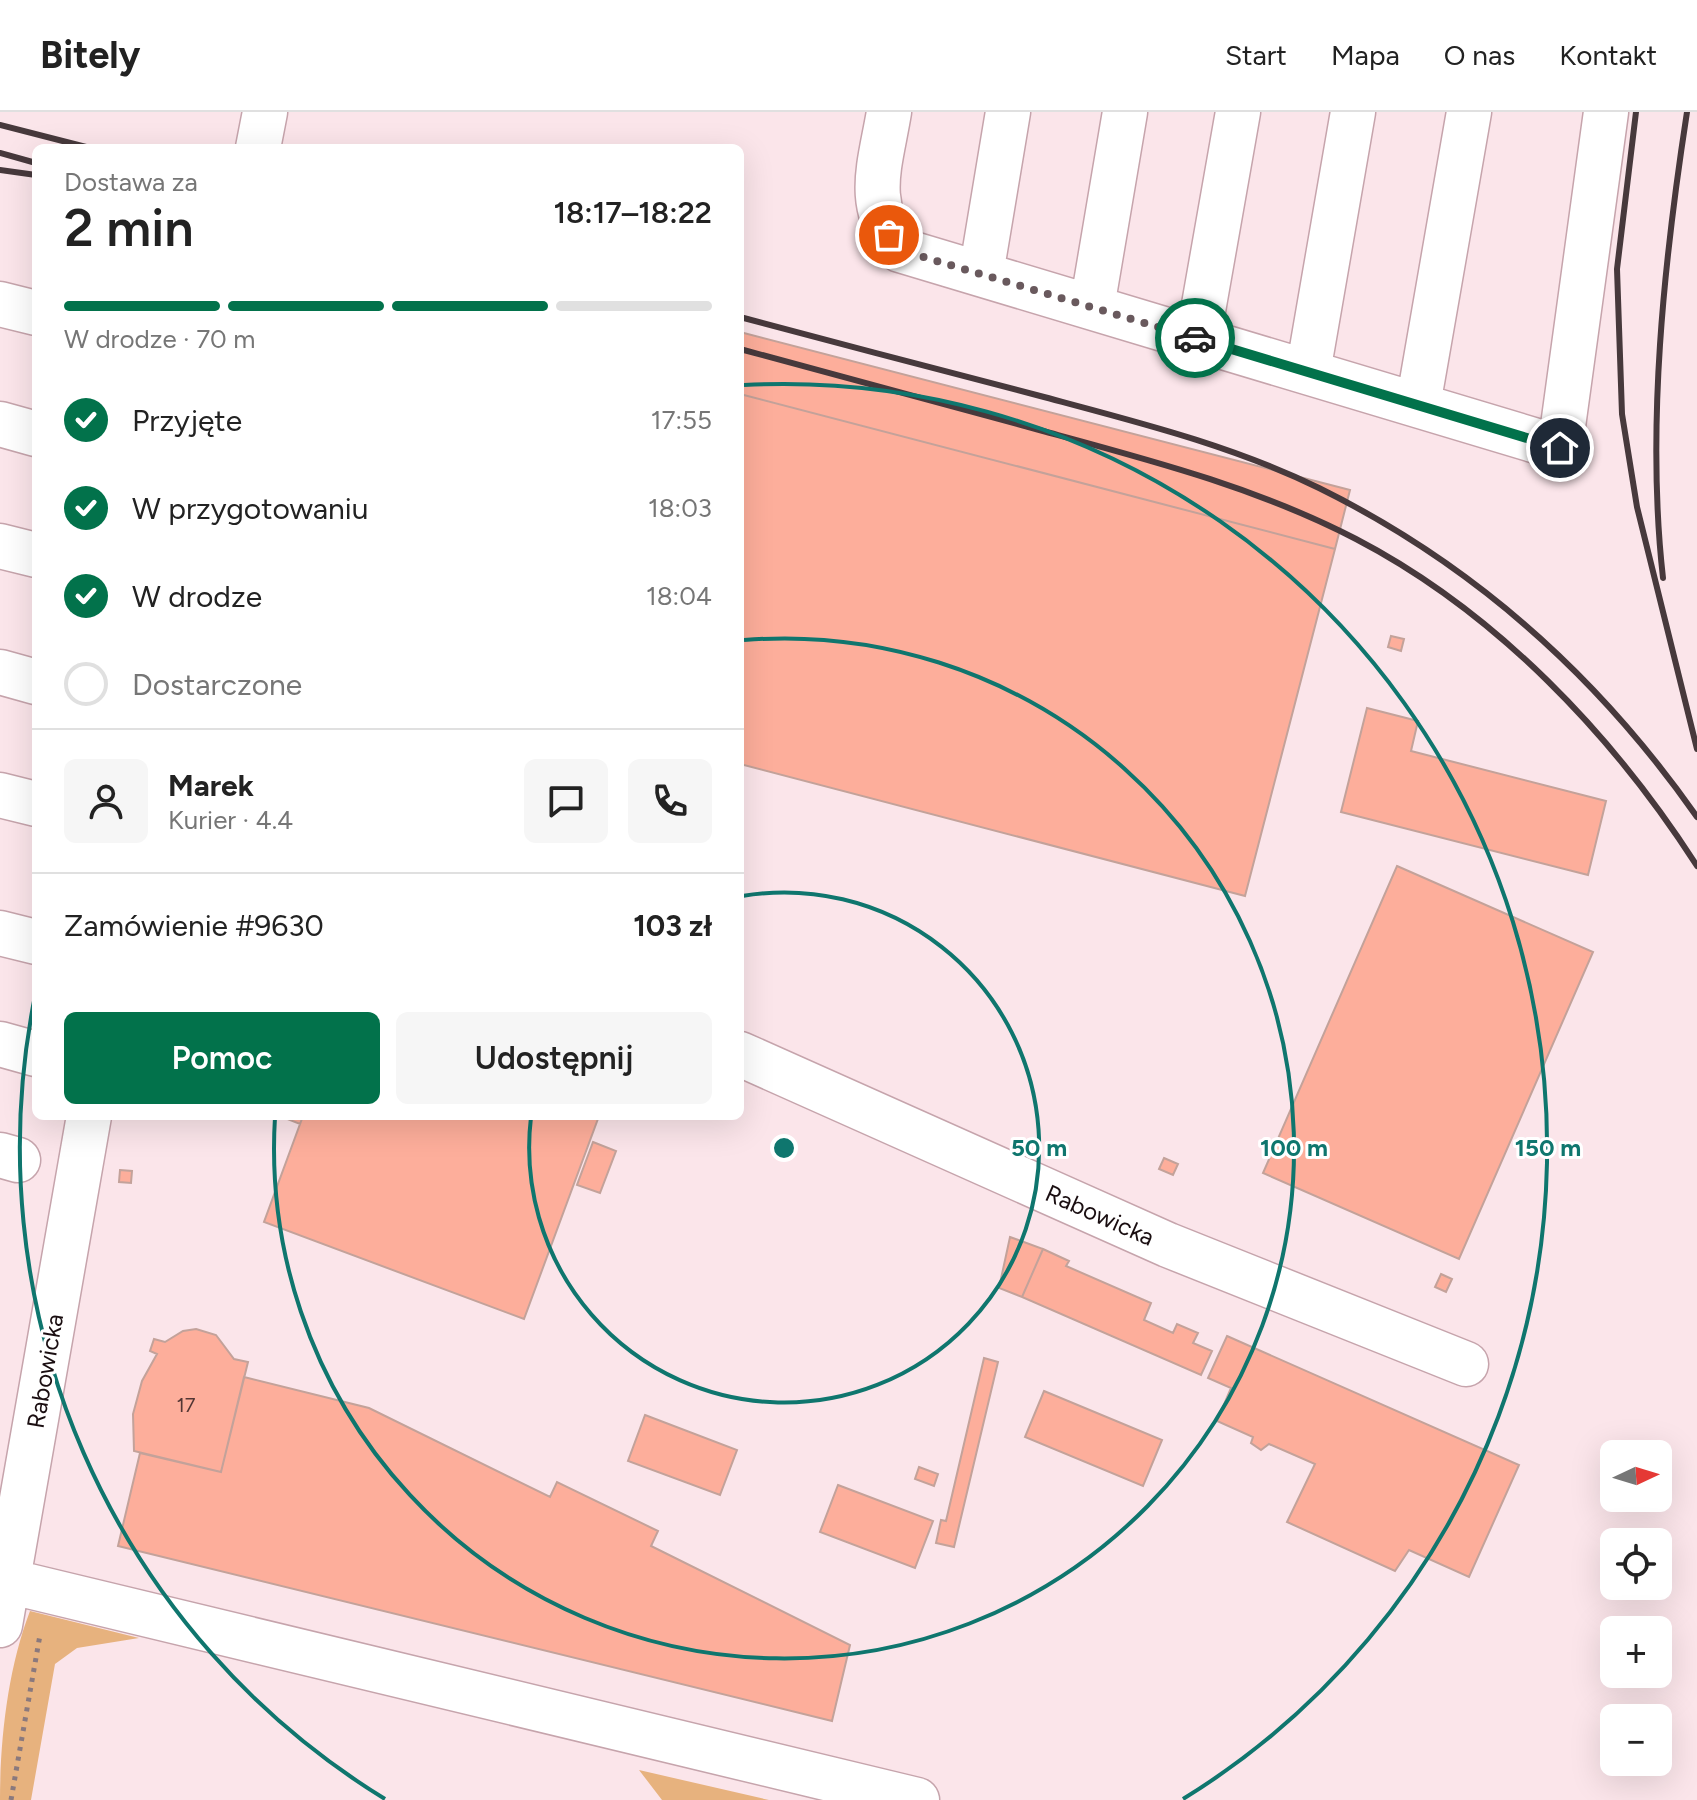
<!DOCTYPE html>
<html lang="pl">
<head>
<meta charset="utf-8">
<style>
  :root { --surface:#fff; --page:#f6f6f6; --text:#222; --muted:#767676; --line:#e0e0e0; --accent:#02724b }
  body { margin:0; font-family:Figtree,sans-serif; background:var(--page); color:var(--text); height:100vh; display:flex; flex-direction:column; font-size:30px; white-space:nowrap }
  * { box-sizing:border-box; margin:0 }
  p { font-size:26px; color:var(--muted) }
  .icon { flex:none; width:44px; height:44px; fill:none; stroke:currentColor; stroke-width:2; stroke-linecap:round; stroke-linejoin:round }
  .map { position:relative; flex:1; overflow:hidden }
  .panel { position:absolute; left:32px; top:32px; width:712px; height:976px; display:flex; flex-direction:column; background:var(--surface); border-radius:12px; box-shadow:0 8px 32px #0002 }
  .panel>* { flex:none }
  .needle { width:52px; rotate:86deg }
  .buttons { position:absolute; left:1600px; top:1328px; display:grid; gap:16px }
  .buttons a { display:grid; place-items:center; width:72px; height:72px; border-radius:12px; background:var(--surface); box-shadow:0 8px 32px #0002; font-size:40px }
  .pin { position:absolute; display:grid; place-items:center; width:68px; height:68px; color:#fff; margin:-34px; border:4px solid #fff; border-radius:50%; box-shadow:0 2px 8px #0007 }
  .courier { position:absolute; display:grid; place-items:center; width:80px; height:80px; margin:-40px; border:6px solid #02724b; border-radius:50%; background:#fff; color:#222; box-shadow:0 2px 10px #0007 }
  .headline em { font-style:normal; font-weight:600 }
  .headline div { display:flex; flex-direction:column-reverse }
  .headline { display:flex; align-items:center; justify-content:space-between; height:136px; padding:0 32px }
  h1 { font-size:52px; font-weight:600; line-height:60px }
  .bar { display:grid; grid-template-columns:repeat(4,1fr); gap:12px 8px; align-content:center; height:96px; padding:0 32px }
  .bar i { height:10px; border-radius:6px; background:var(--line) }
  .bar .selected { background:var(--accent) }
  .bar p { grid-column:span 4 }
  .line { display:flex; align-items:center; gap:20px; padding:0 32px; border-top:2px solid var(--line) }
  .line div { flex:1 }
  .round { display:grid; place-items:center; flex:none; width:84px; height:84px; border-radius:12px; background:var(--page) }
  ol { padding:0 32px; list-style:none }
  li { display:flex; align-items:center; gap:24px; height:88px }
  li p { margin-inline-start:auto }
  li .icon { padding:8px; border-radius:50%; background:var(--accent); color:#fff; stroke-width:4 }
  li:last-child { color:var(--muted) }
  li i { width:44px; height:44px; border:4px solid var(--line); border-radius:50% }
  .cta { display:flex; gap:16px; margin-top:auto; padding:16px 32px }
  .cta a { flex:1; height:92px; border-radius:12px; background:var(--accent); color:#fff; font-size:32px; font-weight:600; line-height:92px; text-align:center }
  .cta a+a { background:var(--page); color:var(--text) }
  header { display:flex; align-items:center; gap:48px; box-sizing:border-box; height:112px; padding:0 40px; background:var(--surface); border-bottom:2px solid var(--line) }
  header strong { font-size:38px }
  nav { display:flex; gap:44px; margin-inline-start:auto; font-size:28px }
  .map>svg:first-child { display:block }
  .green { fill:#e7b27e }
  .building { fill:#fdae9b; stroke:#c3a29a; stroke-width:2 }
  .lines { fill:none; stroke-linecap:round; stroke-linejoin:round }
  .minor-casing { stroke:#c6a4ac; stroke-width:47 }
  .path { stroke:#8a797d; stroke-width:5; stroke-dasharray:4 6; stroke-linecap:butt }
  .minor { stroke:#fff; stroke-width:44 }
  .rail { stroke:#47393c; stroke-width:6 }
  .done { stroke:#69595d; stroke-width:8; stroke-dasharray:0 14.4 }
  .route { stroke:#02724b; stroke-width:10 }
  .ring { fill:none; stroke:#0f766e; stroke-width:4 }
  .labels { text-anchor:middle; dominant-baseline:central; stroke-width:6; stroke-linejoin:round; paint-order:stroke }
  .number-label { font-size:20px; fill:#533634 }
  .street-label { font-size:24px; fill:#1a0e11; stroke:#fff }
  .centre { fill:#0f766e; stroke:#fff; stroke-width:4 }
  .ring-label { font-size:24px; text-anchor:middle; font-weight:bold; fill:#0f766e; stroke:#fff; stroke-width:6; stroke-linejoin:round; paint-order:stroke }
</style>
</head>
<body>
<header>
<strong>Bitely</strong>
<nav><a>Start</a><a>Mapa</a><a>O nas</a><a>Kontakt</a></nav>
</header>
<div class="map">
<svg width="1697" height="1688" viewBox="0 0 1697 1688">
  <rect width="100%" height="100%" fill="#fbe5ea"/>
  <path class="green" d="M30,1499l109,27 -62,10 -22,16 -24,136h-31c0,-61 8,-132 30,-189z
    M639,1658l130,30h-107z"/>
  <path class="building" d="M740,220l610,158 -15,59 -595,-155z
    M740,282l595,155 -90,347 -505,-132z
    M1391,524l13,3 -3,12 -13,-4z
    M1367,596l51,13 -7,30 195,50 -18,74 -247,-63z
    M1397,754l196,86 -134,307 -196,-86z
    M280,1004h23l-3,8z
    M303,1004h296l-75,203 -260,-97z
    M593,1030l23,9 -16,42 -23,-8z
    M1164,1046l14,6 -5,11 -14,-6z
    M120,1058l12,1 -1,12 -12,-1z
    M1010,1125l33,12 -21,48 -23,-9z
    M1043,1137l26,12 -3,5 85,37 -7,17 29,13 4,-9 21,9 -5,10 19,8 -11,24 -179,-78z
    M1441,1162l11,5 -6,13 -11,-5z
    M196,1217l20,6 18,24 14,3 -27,110 -87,-21 -1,-37 9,-33 15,-27 -7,-3 4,-12 11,3 18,-11z
    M1227,1224l292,129 -50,112 -60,-27 -14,21 -108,-49 28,-58 -46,-20 -8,6 -10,-7 2,-6 -36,-16 14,-33 -23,-10z
    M984,1246l14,4 -44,185 -18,-4 5,-23 5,1z
    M244,1265l125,31 181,89 7,-15 101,49 -7,15 199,99 -18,76 -714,-175 22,-93 81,19z
    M1044,1279l118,49 -19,46 -118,-49z
    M645,1303l92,35 -17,45 -92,-34z
    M919,1355l19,7 -4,12 -19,-7z
    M838,1373l95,36 -18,47 -95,-36z"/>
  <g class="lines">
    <defs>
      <path id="minor" d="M889,0c-9,54 -25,91 11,138l660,198 46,-336
        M258,36l7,-36
        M981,162l27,-162
        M0,192l36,9
        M1092,195l33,-195
        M1198,227l40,-227
        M1308,260l45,-260
        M1418,293l51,-293
        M0,312l36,10
        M0,434l36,9
        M0,560l36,10
        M0,683l36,9
        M0,821l36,9
        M0,932l36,10
        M740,942l428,191 298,119
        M0,1043l18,5
        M8,1469l909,219
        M0,1513l89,-509"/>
    </defs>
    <use href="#minor" class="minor-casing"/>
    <path class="path" d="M11,1688l29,-165"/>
    <use href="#minor" class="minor"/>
    <path class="rail" d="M1636,0l-19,157 5,145 15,93 60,242
      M0,13l90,23
      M0,41l36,10
      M0,58l36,5
      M740,205c101,27 203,54 304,80 93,25 187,48 275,91 154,76 280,189 378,329
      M740,237c101,27 202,54 303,82 107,29 215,57 313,108 140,73 257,196 341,327
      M1663,466c-17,-150 1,-317 24,-466"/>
  </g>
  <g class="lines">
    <path class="done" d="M889,123l11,15 295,88"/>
    <path class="route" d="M1195,226l365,110"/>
  </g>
  <g class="ring">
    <path d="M742 784A255 255 0 1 1 531 1005"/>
    <path d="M744 528A510 510 0 1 1 275 1005"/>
    <path d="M385 1687A764 764 0 0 1 35 884M744 273A764 764 0 0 1 1183 1687"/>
  </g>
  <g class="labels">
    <g class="number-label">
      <text x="186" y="1293">17</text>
    </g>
    <g class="street-label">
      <text transform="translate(1100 1103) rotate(24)">Rabowicka</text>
      <text transform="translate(45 1259) rotate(-80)">Rabowicka</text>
    </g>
  </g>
  <circle cx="784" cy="1036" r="12" class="centre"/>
  <g class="ring-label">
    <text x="1039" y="1044">50 m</text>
    <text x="1294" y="1044">100 m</text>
    <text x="1548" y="1044">150 m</text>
  </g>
</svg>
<div class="buttons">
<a><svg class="needle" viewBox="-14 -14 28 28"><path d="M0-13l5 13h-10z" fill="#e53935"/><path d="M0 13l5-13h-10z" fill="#767676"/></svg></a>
<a><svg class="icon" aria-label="locate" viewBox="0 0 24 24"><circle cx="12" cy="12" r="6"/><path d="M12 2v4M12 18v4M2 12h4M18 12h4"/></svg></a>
<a>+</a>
<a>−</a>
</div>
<div class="pin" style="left:889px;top:123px;background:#ea580c"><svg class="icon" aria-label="bag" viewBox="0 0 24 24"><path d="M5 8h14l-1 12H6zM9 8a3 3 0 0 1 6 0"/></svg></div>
<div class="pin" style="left:1560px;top:336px;background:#1f2937"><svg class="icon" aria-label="home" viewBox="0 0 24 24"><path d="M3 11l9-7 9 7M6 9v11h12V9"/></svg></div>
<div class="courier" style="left:1195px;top:226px"><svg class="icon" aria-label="car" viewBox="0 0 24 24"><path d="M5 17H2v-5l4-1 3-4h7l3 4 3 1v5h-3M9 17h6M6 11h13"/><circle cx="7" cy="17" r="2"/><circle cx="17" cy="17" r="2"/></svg></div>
<section class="panel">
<div class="headline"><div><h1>2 min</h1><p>Dostawa za</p></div><em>18:17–18:22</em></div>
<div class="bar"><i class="selected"></i><i class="selected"></i><i class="selected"></i><i></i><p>W drodze · 70 m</p></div>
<ol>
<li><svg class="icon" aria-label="check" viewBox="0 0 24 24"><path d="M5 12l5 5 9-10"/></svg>Przyjęte<p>17:55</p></li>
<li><svg class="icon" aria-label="check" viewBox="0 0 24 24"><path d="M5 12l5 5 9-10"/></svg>W przygotowaniu<p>18:03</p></li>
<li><svg class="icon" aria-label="check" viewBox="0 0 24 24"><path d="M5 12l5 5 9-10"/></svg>W drodze<p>18:04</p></li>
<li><i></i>Dostarczone</li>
</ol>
<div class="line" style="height:144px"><a class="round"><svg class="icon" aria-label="person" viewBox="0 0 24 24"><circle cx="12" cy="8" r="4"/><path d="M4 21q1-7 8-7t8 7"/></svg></a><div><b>Marek</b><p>Kurier · 4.4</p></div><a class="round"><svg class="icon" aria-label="chat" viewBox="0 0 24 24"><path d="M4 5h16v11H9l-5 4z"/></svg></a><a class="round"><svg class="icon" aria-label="phone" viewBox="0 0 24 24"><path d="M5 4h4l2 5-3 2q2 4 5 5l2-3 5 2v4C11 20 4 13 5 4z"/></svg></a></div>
<div class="line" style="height:104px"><div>Zamówienie #9630</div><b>103 zł</b></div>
<div class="cta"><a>Pomoc</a><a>Udostępnij</a></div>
</section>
</div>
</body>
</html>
